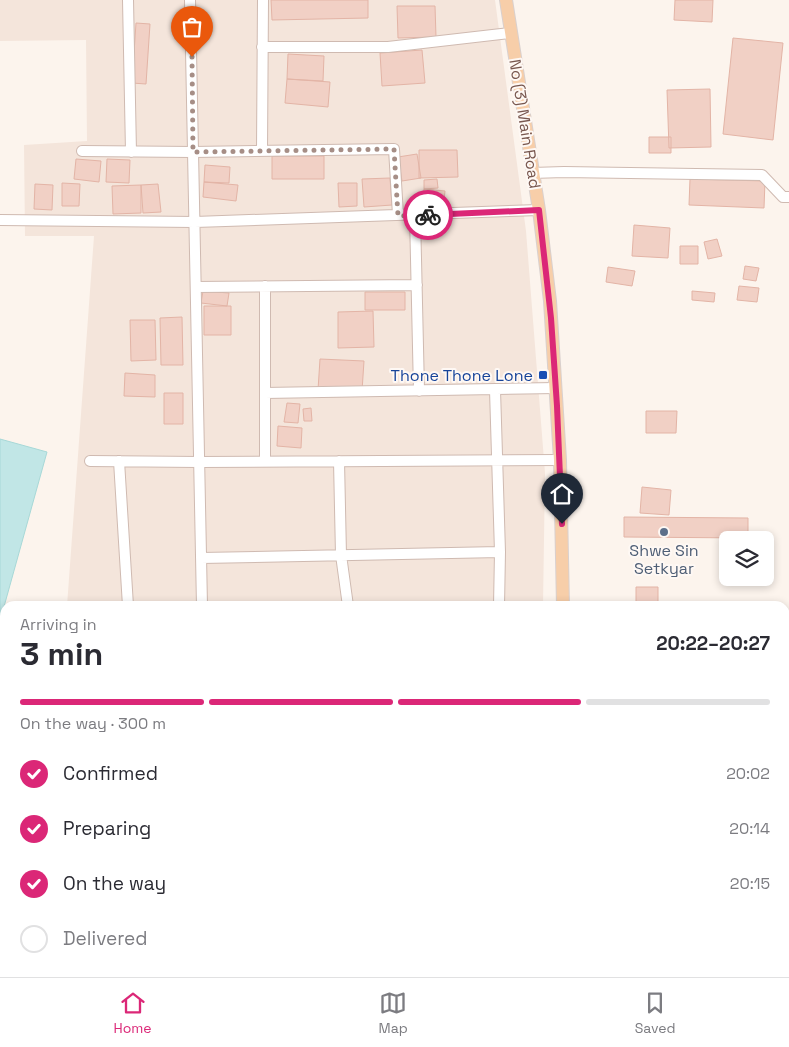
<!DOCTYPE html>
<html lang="en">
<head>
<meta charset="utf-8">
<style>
  :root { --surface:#fff; --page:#f2f2f3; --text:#2b2b33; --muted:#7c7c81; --line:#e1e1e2; --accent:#db2777 }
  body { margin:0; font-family:"Space Grotesk",sans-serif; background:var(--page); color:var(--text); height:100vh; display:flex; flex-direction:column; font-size:19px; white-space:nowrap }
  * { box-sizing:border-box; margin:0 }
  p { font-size:16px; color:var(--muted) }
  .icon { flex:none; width:28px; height:28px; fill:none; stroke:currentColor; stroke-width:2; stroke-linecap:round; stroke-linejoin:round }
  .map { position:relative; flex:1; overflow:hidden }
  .sheet { position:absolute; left:0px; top:601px; width:790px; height:376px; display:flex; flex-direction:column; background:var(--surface); border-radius:15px 15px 0 0; box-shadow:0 2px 8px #0003 }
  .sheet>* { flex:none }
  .tools { position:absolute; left:719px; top:531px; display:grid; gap:10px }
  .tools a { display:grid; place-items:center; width:55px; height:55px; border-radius:8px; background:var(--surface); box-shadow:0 2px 8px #0003; font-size:25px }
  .pin { position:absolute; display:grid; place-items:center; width:42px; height:42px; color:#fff; margin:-51px -21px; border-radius:50% 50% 50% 0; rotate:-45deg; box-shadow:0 0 5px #0007 }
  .pin .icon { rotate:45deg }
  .courier { position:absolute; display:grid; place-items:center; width:50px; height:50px; margin:-25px; border:4px solid #db2777; border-radius:50%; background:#fff; color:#222; box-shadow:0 1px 6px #0007 }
  .overview em { font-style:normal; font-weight:800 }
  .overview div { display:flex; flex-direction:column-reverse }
  .overview { display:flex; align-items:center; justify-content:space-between; height:85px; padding:0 20px }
  h1 { font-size:32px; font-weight:800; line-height:38px }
  .bar { display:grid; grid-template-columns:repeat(4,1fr); gap:8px 5px; align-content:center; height:60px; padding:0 20px }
  .bar i { height:6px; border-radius:4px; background:var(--line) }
  .bar .on { background:var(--accent) }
  .bar p { grid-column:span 4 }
  ol { padding:0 20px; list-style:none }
  li { display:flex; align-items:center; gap:15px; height:55px }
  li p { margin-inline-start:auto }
  li .icon { padding:5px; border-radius:50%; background:var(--accent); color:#fff; stroke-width:4 }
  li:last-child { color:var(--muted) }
  li i { width:28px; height:28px; border:2px solid var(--line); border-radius:50% }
  .dock { display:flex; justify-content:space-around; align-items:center; height:70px; border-top:1px solid var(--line); background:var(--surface); font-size:14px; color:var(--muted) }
  .dock a { display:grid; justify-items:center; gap:2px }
  .dock .on { color:var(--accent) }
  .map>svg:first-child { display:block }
  .residential { fill:#f4e5db }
  .water { fill:#c1e6e6; stroke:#a7d8d7 }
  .building { fill:#f1d0c5; stroke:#e3b4a6 }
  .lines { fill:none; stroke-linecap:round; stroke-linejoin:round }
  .minor-casing { stroke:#cfbab1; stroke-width:12 }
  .major-casing { stroke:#d9d0ce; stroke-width:14 }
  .minor { stroke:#fff; stroke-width:10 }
  .major { stroke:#f7cea9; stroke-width:12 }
  .done { stroke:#a68e86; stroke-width:5; stroke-dasharray:0 9 }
  .route { stroke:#db2777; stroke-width:6 }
  .transit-dot { fill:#1a4fb4; stroke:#fef8f4; stroke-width:2 }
  .service-dot { fill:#5c6f8a; stroke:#fef8f4; stroke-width:2 }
  .labels { text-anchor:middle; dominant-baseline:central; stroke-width:4; stroke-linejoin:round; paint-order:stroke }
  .street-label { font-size:16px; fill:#78574f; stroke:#fef8f4 }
  .transit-label { font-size:16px; fill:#164399; stroke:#fef8f4; text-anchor:end }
  .service-label { font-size:16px; fill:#4e5e75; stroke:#fef8f4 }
</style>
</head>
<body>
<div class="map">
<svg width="789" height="977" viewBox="0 0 789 977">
  <rect width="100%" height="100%" fill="#fcf4ed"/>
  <path class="residential" d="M0,0h495l31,231 19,242 -2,133h-476l27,-370h-69l-1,-91 63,-4 -1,-101 -86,1z"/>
  <path class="water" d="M0,439l47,13 -47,169z"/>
  <path class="building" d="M271,0h97v18l-96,2z
    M675,0h38l-1,22 -38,-2z
    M397,6h38l1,31 -38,1z
    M136,23l14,1 -4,60 -14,-1z
    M733,38l50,5 -10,97 -50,-6z
    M422,50l3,33 -43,3 -2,-33z
    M288,54l36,2 -1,25 -36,-2z
    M287,79l43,3 -2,25 -43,-4z
    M710,89l1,58 -42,1 -2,-58z
    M649,137h22v16h-22z
    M419,150h38l1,27 -39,1z
    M417,154l4,24 -19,3 -4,-24z
    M272,156h52v23h-52z
    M76,159l25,2 -2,21 -25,-3z
    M107,159l23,1 -1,23 -23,-1z
    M205,165l25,2 -1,16 -25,-1z
    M390,178l2,27 -28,2 -2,-28z
    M437,179l1,9 -14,1v-9z
    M690,179l75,2 -1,27 -75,-3z
    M204,182l34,3 -2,16 -33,-4z
    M62,183l18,1 -1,22h-17z
    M338,183h19v23l-18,1z
    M35,184l18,1 -1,25 -18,-1z
    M158,184l3,28 -18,1 -2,-28z
    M141,185v28l-28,1 -1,-28z
    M424,189l21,2 -2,18 -21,-3z
    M634,225l36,3 -2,30 -36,-2z
    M717,239l5,17 -14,3 -4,-17z
    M680,246h18v18h-18z
    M745,266l14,2 -3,13 -13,-2z
    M608,267l27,4 -3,15 -26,-4z
    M739,286l20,2 -2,14 -20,-2z
    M203,291l26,2 -2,13 -26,-3z
    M692,291l23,2 -1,9 -22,-2z
    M365,292h40v18h-40z
    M204,306h27v29h-27z
    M373,311l1,36 -36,1v-36z
    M182,317l1,48h-22l-1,-47z
    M130,320h25l1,40 -25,1z
    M320,359l44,2 -2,30 -44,-1z
    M125,373l30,2v22l-31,-1z
    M164,393h19v31h-19z
    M287,403l13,1 -2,19 -14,-1z
    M311,408l1,13h-8l-1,-12z
    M646,411h31l-1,22h-30z
    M278,426l24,2 -1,20 -24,-2z
    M642,487l29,3 -2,25 -29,-2z
    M624,517l124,1v20l-124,-1z
    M636,587h22v19h-22z
    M785,719h2v32h-2z"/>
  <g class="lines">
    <defs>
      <path id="minor" d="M128,0l3,152
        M190,0l12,606
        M262,47h126l122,-14
        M82,151l111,1 201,-3 4,66
        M262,151l1,-151
        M532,173l32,-1 198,3 21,22h6
        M415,215l4,176
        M0,220l195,2 344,-12
        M196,287l221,-2
        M495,390l5,162 -1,54
        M265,393l291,-5
        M90,461l109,1 361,-2
        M119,461l9,145
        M265,461v-175
        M339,461l2,94 7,51
        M201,558l299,-6
        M785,652l4,-1
        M785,692l4,-1
        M0,694l5,1
        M0,729l5,-2
        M785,810h4
        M0,868l5,-18
        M607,972l22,5
        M721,972v5
        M221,977l1,-5
        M372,977l1,-5
        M461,977l1,-5
        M577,977l1,-5"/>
      <path id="major" d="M506,0l33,210 11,91 10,159 3,146
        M523,977l1,-5"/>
    </defs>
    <use href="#minor" class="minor-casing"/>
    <use href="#major" class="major-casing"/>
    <use href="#minor" class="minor"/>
    <use href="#major" class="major"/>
  </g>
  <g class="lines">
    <path class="done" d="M192,57l1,95 201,-3 4,67 30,-1"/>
    <path class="route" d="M428,215l111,-5 12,108 6,88 5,118"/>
  </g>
  <rect class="transit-dot" x="538" y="370" width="10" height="10" rx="2.5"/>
  <circle class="service-dot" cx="664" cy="532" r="5"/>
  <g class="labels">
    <g class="street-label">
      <text transform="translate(525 124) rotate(81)">No (3) Main Road</text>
    </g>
    <g class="transit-label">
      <text x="533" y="375">Thone Thone Lone</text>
    </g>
    <g class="service-label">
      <text x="664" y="550">Shwe Sin<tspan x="664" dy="18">Setkyar</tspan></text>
    </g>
  </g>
</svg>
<div class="tools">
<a><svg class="icon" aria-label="layers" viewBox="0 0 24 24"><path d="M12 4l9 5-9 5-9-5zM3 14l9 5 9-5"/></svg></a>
</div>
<div class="pin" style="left:192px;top:57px;background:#ea580c"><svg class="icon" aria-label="bag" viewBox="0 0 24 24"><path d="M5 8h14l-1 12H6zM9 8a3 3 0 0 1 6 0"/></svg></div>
<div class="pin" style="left:562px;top:524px;background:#1f2937"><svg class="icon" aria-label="home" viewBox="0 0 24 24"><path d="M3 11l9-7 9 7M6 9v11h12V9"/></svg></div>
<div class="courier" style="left:428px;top:215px"><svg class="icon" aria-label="bike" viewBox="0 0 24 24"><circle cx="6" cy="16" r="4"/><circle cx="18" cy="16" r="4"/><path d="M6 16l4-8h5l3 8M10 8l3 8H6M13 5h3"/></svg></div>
<section class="sheet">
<div class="overview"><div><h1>3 min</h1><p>Arriving in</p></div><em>20:22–20:27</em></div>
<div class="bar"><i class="on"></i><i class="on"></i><i class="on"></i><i></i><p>On the way · 300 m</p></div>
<ol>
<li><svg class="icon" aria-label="check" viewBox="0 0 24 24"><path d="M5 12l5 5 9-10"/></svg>Confirmed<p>20:02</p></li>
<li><svg class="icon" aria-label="check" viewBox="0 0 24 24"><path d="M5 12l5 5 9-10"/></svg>Preparing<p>20:14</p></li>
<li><svg class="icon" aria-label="check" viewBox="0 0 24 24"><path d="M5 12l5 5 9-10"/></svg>On the way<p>20:15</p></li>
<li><i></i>Delivered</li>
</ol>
</section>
</div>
<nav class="dock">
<a class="on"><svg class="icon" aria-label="home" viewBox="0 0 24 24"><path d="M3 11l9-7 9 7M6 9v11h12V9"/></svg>Home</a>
<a><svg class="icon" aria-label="map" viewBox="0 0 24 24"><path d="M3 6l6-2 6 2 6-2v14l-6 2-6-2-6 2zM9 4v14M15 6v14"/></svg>Map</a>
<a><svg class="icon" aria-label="saved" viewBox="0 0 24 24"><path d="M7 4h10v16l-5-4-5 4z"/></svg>Saved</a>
</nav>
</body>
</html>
